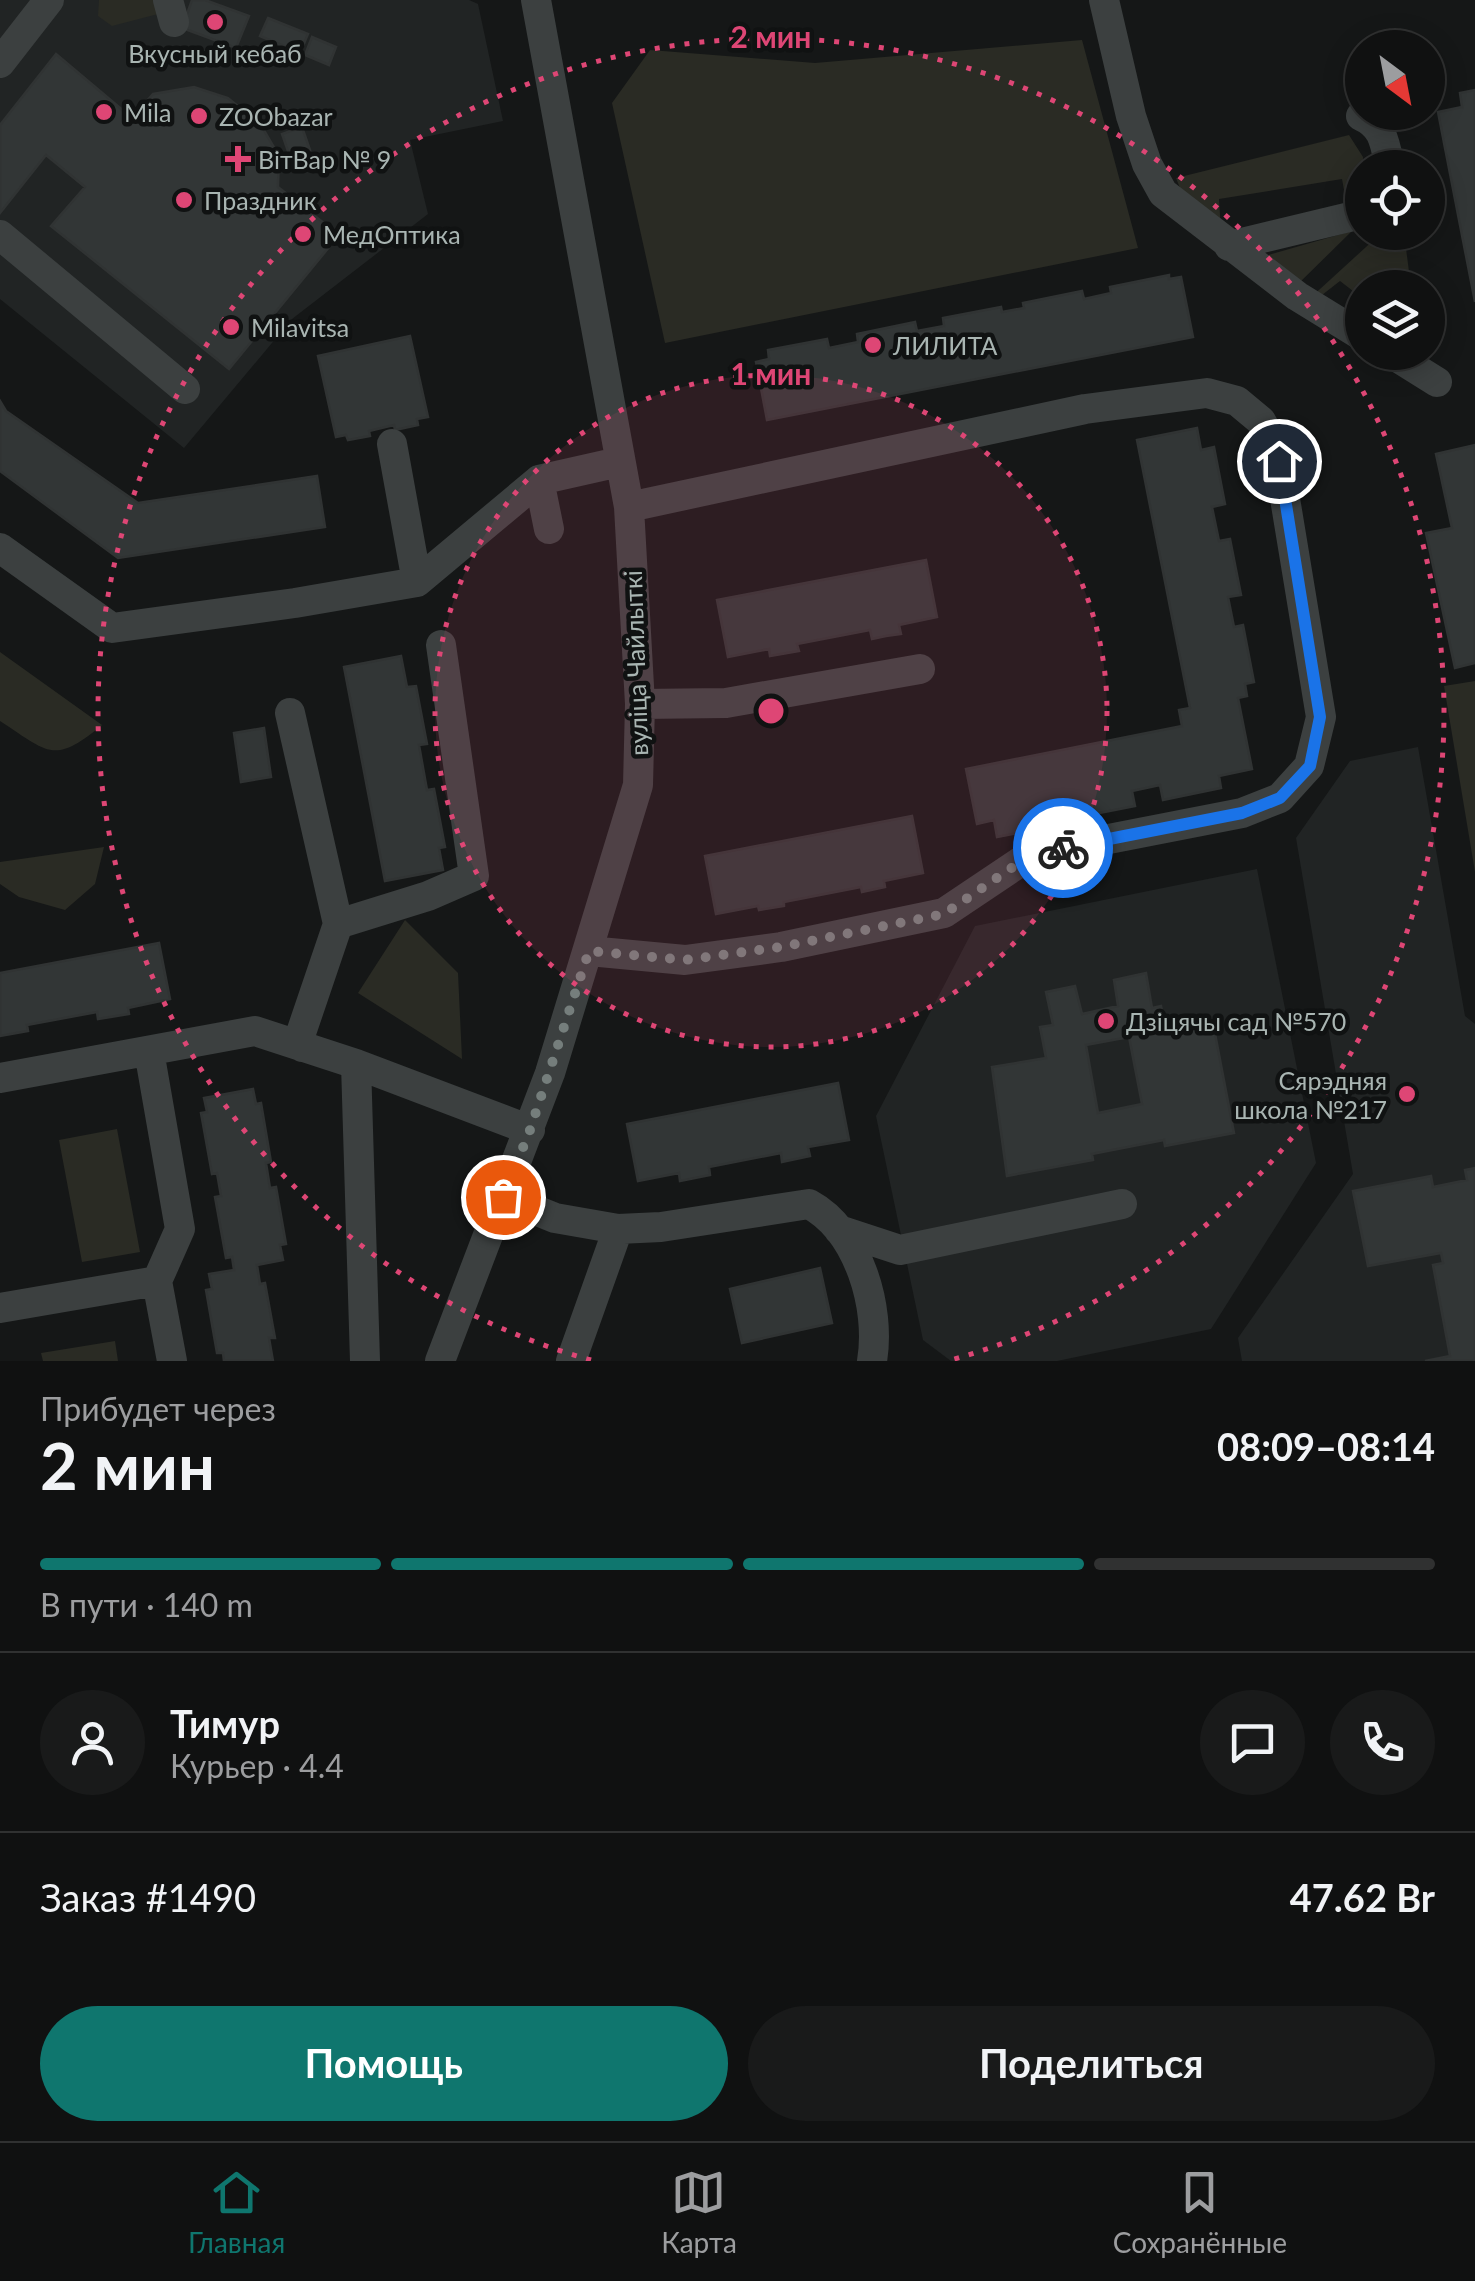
<!DOCTYPE html>
<html lang="ru">
<head>
<meta charset="utf-8">
<style>
  :root { --surface:#101111; --page:#191a1a; --text:#f1f3f6; --muted:#9c9d9f; --line:#303131; --accent:#0f766e }
  body { margin:0; font-family:Lato,sans-serif; background:var(--page); color:var(--text); height:100vh; display:flex; flex-direction:column; font-size:38px; white-space:nowrap }
  * { box-sizing:border-box; margin:0 }
  p { font-size:32px; color:var(--muted) }
  .icon { flex:none; width:55px; height:55px; fill:none; stroke:currentColor; stroke-width:2; stroke-linecap:round; stroke-linejoin:round }
  .map { position:relative; height:1361px; overflow:hidden }
  .side { display:flex; flex-direction:column; background:var(--surface); flex:1 }
  .side>* { flex:none }
  .needle { width:65px; rotate:148deg }
  .controls { position:absolute; left:1345px; top:30px; display:grid; gap:20px }
  .controls a { display:grid; place-items:center; width:100px; height:100px; border-radius:50%; background:var(--surface); box-shadow:0 5px 25px #0003,0 0 0 2px var(--line); font-size:50px }
  .pin { position:absolute; display:grid; place-items:center; width:85px; height:85px; color:#fff; margin:-42px; border:5px solid #fff; border-radius:50%; box-shadow:0 2px 10px #0007 }
  .courier { position:absolute; display:grid; place-items:center; width:100px; height:100px; margin:-50px; border:8px solid #1a73e8; border-radius:50%; background:#fff; color:#222; box-shadow:0 2px 12px #0007 }
  .overview em { font-style:normal; font-weight:700 }
  .overview div { display:flex; flex-direction:column-reverse }
  .overview { display:flex; align-items:center; justify-content:space-between; height:170px; padding:0 40px }
  h1 { font-size:65px; font-weight:700; line-height:75px }
  .bar { display:grid; grid-template-columns:repeat(4,1fr); gap:15px 10px; align-content:center; height:120px; padding:0 40px }
  .bar i { height:12px; border-radius:8px; background:var(--line) }
  .bar .on { background:var(--accent) }
  .bar p { grid-column:span 4 }
  .line { display:flex; align-items:center; gap:25px; padding:0 40px; border-top:2px solid var(--line) }
  .line div { flex:1 }
  .round { display:grid; place-items:center; flex:none; width:105px; height:105px; border-radius:52px; background:var(--page) }
  .action { display:flex; gap:20px; margin-top:auto; padding:20px 40px }
  .action a { flex:1; height:115px; border-radius:60px; background:var(--accent); color:#fff; font-size:40px; font-weight:700; line-height:115px; text-align:center }
  .action a+a { background:var(--page); color:var(--text) }
  .tabs { display:flex; justify-content:space-around; align-items:center; height:140px; border-top:2px solid var(--line); background:var(--surface); font-size:28px; color:var(--muted) }
  .tabs a { display:grid; justify-items:center; gap:5px }
  .tabs .on { color:var(--accent) }
  .map>svg:first-child { display:block }
  .built { fill:#212424 }
  .green { fill:#2a2b24 }
  .building { fill:#323636; stroke:#303333; stroke-width:2.5; fill-rule:evenodd }
  .lines { fill:none; stroke-linecap:round; stroke-linejoin:round }
  .minor { stroke:#3c4040; stroke-width:30 }
  .done { stroke:#757e7c; stroke-width:10; stroke-dasharray:0 18 }
  .route { stroke:#1a73e8; stroke-width:12 }
  .ring { fill:none; stroke:#de4675; stroke-width:5; stroke-dasharray:5 10 }
  .poi-dot { fill:#de4675; stroke:#101212; stroke-width:4 }
  .labels { text-anchor:middle; dominant-baseline:central; stroke-width:9; stroke-linejoin:round; paint-order:stroke }
  .poi-label { font-size:25px; fill:#a9b5b2; stroke:#101212; text-anchor:start }
  .street-label { font-size:25px; fill:#a9b5b2; stroke:#101212 }
  .centre { fill:#de4675; stroke:#101212; stroke-width:5 }
  .ring-label { font-size:30px; text-anchor:middle; font-weight:bold; fill:#de4675; stroke:#101212; stroke-width:9; stroke-linejoin:round; paint-order:stroke }
</style>
</head>
<body>
<div class="map">
<svg width="1475" height="1361" viewBox="0 0 1475 1361">
  <rect width="100%" height="100%" fill="#151717"/>
  <path class="built" d="M0,0h469l9,4 25,117 -93,19 18,74 -136,105 -108,129 -184,-149z
    M1418,747l47,269 10,8v337h-233l-4,-23 115,-164 -57,-336 54,-77z
    M1257,869l59,294 -105,166 -154,32h-106l-28,-21 -47,-224 99,-190z"/>
  <path class="green" d="M99,0h56l3,14 -46,12 -14,-10z
    M1082,40l56,208 -473,95 -53,-240 38,-53 165,13z
    M1349,135l14,22 -1,43 -16,1 -4,-22 -123,20 2,32 -34,-25 -11,-28z
    M1352,231l-57,56 -44,-27z
    M1404,233l7,54 -49,1v10l-22,-17 -27,21 -5,-2 70,-64z
    M0,652l102,73c-48,40 -53,28 -102,-4z
    M1475,681v191l-31,-186z
    M104,847l-9,37 -30,26 -46,-13 -19,-13v-22z
    M405,920l53,53 4,86 -104,-66z
    M117,1129l23,123 -58,10 -23,-122z
    M115,1341l3,20h-75l-2,-8z"/>
  <path class="building" d="M192,0h13l44,16 -13,32 -54,-20z
    M268,18l40,16 -8,19 -40,-17z
    M312,37l24,10 -7,18 -24,-10z
    M56,54l76,64 21,-24 41,-7 34,11 33,27 18,31 -1,31 61,48 -110,134 -178,-143 34,-39 -39,-32 -46,58v-88z
    M1475,90v212l-37,-190 24,-5 -2,-14z
    M302,127l8,23 -20,7 -8,-23z
    M1169,275v4l12,-2 12,60 -426,83 -11,-58 13,-3 -1,-9 59,-11 2,9 29,-6 -1,-8 58,-12 2,9 27,-5 -1,-8 58,-11 1,5 22,-4 -1,-5 59,-12 2,8 27,-6 -1,-6z
    M410,336l18,81 -11,2 1,6 -23,5 -1,-5 -25,6 1,5 -22,4 -2,-5 -10,2 -18,-81z
    M0,401l6,10 132,92 179,-27 8,51 -207,31 -118,-87z
    M1197,428l4,22 13,-3 11,57 -13,3 7,34 11,-2 11,56 -13,2 6,30 9,-2 11,57 -9,2 2,12 -9,2 14,71 -33,7 2,12 -58,12 -3,-15 -28,6 3,15 -56,11 -2,-11 -25,5 2,15 -57,11 -3,-17 -17,4 -11,-55 216,-43 -3,-16 11,-2 -53,-268z
    M1475,445v218l-20,5 -29,-135 26,-5 -16,-74z
    M926,560l11,57 -38,8 2,9 -15,2 -14,3 -2,-9 -73,14 2,7 -29,5 -1,-7 -41,8 -11,-57z
    M401,656l6,31 9,-1 11,58 -8,1 8,45 7,-1 11,58 -6,1 4,22 -58,11 -41,-214z
    M264,728l7,49 -30,5 -7,-49z
    M912,816l11,57 -39,8 1,6 -23,5 -1,-5 -77,15v4l-25,4 -1,-4 -42,8 -11,-58z
    M159,943l11,56 -42,9 1,6 -31,5 -1,-7 -70,13 1,6 -28,5v-63z
    M1146,973l6,35 9,-2 5,26 47,-9 21,110 -69,13 -1,-6 -72,14 1,6 -86,16 -15,-109 54,-9 -6,-31 13,-2 -7,-33 29,-6 7,28 36,-8 -4,-26zM1129,1037l13,67 -44,9 -12,-68z
    M838,1083l11,57 -41,7 2,9 -28,6 -1,-9 -72,14 1,8 -30,6 -1,-8 -41,8 -11,-57z
    M253,1089l3,15 5,-1 10,59 -5,1 4,25 6,-1 10,57 -6,1 3,15 -26,5 3,19 5,-1 10,55h-6l4,23h-49l-1,-8h-6l-11,-63 6,-1 -3,-15 25,-4 -2,-13 -6,1 -11,-61 6,-1 -4,-23 -5,1 -11,-61 6,-1 -3,-14z
    M1475,1168v193h-50l25,-5 -17,-91 10,-2 -2,-10 -73,13 -15,-75 78,-15 2,11 34,-7 -2,-10z
    M820,1268l12,55 -90,20 -12,-54z"/>
  <g class="lines">
    <path class="minor" d="M168,0l6,22
      M1104,0l27,116 16,48 16,29 134,103 65,40
      M0,63l49,-63
      M1361,116c23,10 24,28 29,52
      M0,235l185,154
      M1229,246l133,-32
      M1389,352l48,30
      M392,444l25,138
      M539,480l10,49
      M0,548l112,80 183,-25 122,-21 122,-102 80,-18
      M640,704l86,-1 194,-34
      M290,713l48,211 -37,109 1,14
      M338,924l90,-28 46,-20 -33,-231
      M589,951l96,9 96,-13 163,-34 88,-59 210,-41 38,-15 29,-32 12,-49 -44,-267 -16,-29 -24,-20 -30,-8 -122,16 -456,98
      M149,1051l31,178 -23,52 15,80
      M356,1064l9,297
      M0,1078l255,-47 101,33 174,66
      M503,1197l52,21 63,11 43,-2 148,-23c50,27 72,104 63,157
      M839,1230l61,20 222,-46
      M0,1308l157,-27
      M440,1361l110,-288 88,-288 2,-81 -11,-197 -93,-507
      M571,1361l47,-132"/>
  </g>
  <g class="lines">
    <path class="done" d="M503,1197l27,-67 59,-179 96,9 96,-13 163,-33 88,-60 31,-6"/>
    <path class="route" d="M1063,848l179,-35 38,-15 30,-32 10,-49 -41,-256"/>
  </g>
  <circle cx="771" cy="711" r="336" fill="#de4675" fill-opacity=".12"/>
  <g class="ring">
    <circle cx="771" cy="711" r="336"/>
    <path d="M591 1360A673 673 0 1 1 951 1360"/>
  </g>
  <g class="poi-dot">
    <circle cx="215" cy="22" r="10"/>
    <circle cx="104" cy="112" r="10"/>
    <circle cx="199" cy="116" r="10"/>
    <path d="M233 144h10v10h10v10h-10v10h-10v-10h-10v-10h10z"/>
    <circle cx="184" cy="200" r="10"/>
    <circle cx="303" cy="234" r="10"/>
    <circle cx="231" cy="327" r="10"/>
    <circle cx="873" cy="345" r="10"/>
    <circle cx="1106" cy="1021" r="10"/>
    <circle cx="1407" cy="1094" r="10"/>
  </g>
  <g class="labels">
    <g class="poi-label">
      <text x="215" y="53" text-anchor="middle">Вкусный кебаб</text>
      <text x="124" y="112">Mila</text>
      <text x="219" y="116">ZOObazar</text>
      <text x="258" y="159">ВітВар № 9</text>
      <text x="204" y="200">Праздник</text>
      <text x="323" y="234">МедОптика</text>
      <text x="251" y="327">Milavitsa</text>
      <text x="893" y="345">ЛИЛИТА</text>
      <text x="1126" y="1021">Дзіцячы сад №570</text>
      <text x="1387" y="1080" text-anchor="end">Сярэдняя<tspan x="1387" dy="29">школа №217</tspan></text>
    </g>
    <g class="street-label">
      <text transform="translate(635 663) rotate(-92)">вуліца Чайлыткі</text>
    </g>
  </g>
  <circle cx="771" cy="711" r="15" class="centre"/>
  <g class="ring-label">
    <text x="771" y="48">2 мин</text>
    <text x="771" y="385">1 мин</text>
  </g>
</svg>
<div class="controls">
<a><svg class="needle" viewBox="-14 -14 28 28"><path d="M0-13l5 13h-10z" fill="#e53935"/><path d="M0 13l5-13h-10z" fill="#9c9d9f"/></svg></a>
<a><svg class="icon" aria-label="locate" viewBox="0 0 24 24"><circle cx="12" cy="12" r="6"/><path d="M12 2v4M12 18v4M2 12h4M18 12h4"/></svg></a>
<a><svg class="icon" aria-label="layers" viewBox="0 0 24 24"><path d="M12 4l9 5-9 5-9-5zM3 14l9 5 9-5"/></svg></a>
</div>
<div class="pin" style="left:503px;top:1197px;background:#ea580c"><svg class="icon" aria-label="bag" viewBox="0 0 24 24"><path d="M5 8h14l-1 12H6zM9 8a3 3 0 0 1 6 0"/></svg></div>
<div class="pin" style="left:1279px;top:461px;background:#1f2937"><svg class="icon" aria-label="home" viewBox="0 0 24 24"><path d="M3 11l9-7 9 7M6 9v11h12V9"/></svg></div>
<div class="courier" style="left:1063px;top:848px"><svg class="icon" aria-label="bike" viewBox="0 0 24 24"><circle cx="6" cy="16" r="4"/><circle cx="18" cy="16" r="4"/><path d="M6 16l4-8h5l3 8M10 8l3 8H6M13 5h3"/></svg></div>
</div>
<section class="side">
<div class="overview"><div><h1>2 мин</h1><p>Прибудет через</p></div><em>08:09–08:14</em></div>
<div class="bar"><i class="on"></i><i class="on"></i><i class="on"></i><i></i><p>В пути · 140 m</p></div>
<div class="line" style="height:180px"><a class="round"><svg class="icon" aria-label="person" viewBox="0 0 24 24"><circle cx="12" cy="8" r="4"/><path d="M4 21q1-7 8-7t8 7"/></svg></a><div><b>Тимур</b><p>Курьер · 4.4</p></div><a class="round"><svg class="icon" aria-label="chat" viewBox="0 0 24 24"><path d="M4 5h16v11H9l-5 4z"/></svg></a><a class="round"><svg class="icon" aria-label="phone" viewBox="0 0 24 24"><path d="M5 4h4l2 5-3 2q2 4 5 5l2-3 5 2v4C11 20 4 13 5 4z"/></svg></a></div>
<div class="line" style="height:130px"><div>Заказ #1490</div><b>47.62 Br</b></div>
<div class="action"><a>Помощь</a><a>Поделиться</a></div>
</section>
<nav class="tabs">
<a class="on"><svg class="icon" aria-label="home" viewBox="0 0 24 24"><path d="M3 11l9-7 9 7M6 9v11h12V9"/></svg>Главная</a>
<a><svg class="icon" aria-label="map" viewBox="0 0 24 24"><path d="M3 6l6-2 6 2 6-2v14l-6 2-6-2-6 2zM9 4v14M15 6v14"/></svg>Карта</a>
<a><svg class="icon" aria-label="saved" viewBox="0 0 24 24"><path d="M7 4h10v16l-5-4-5 4z"/></svg>Сохранённые</a>
</nav>
</body>
</html>
